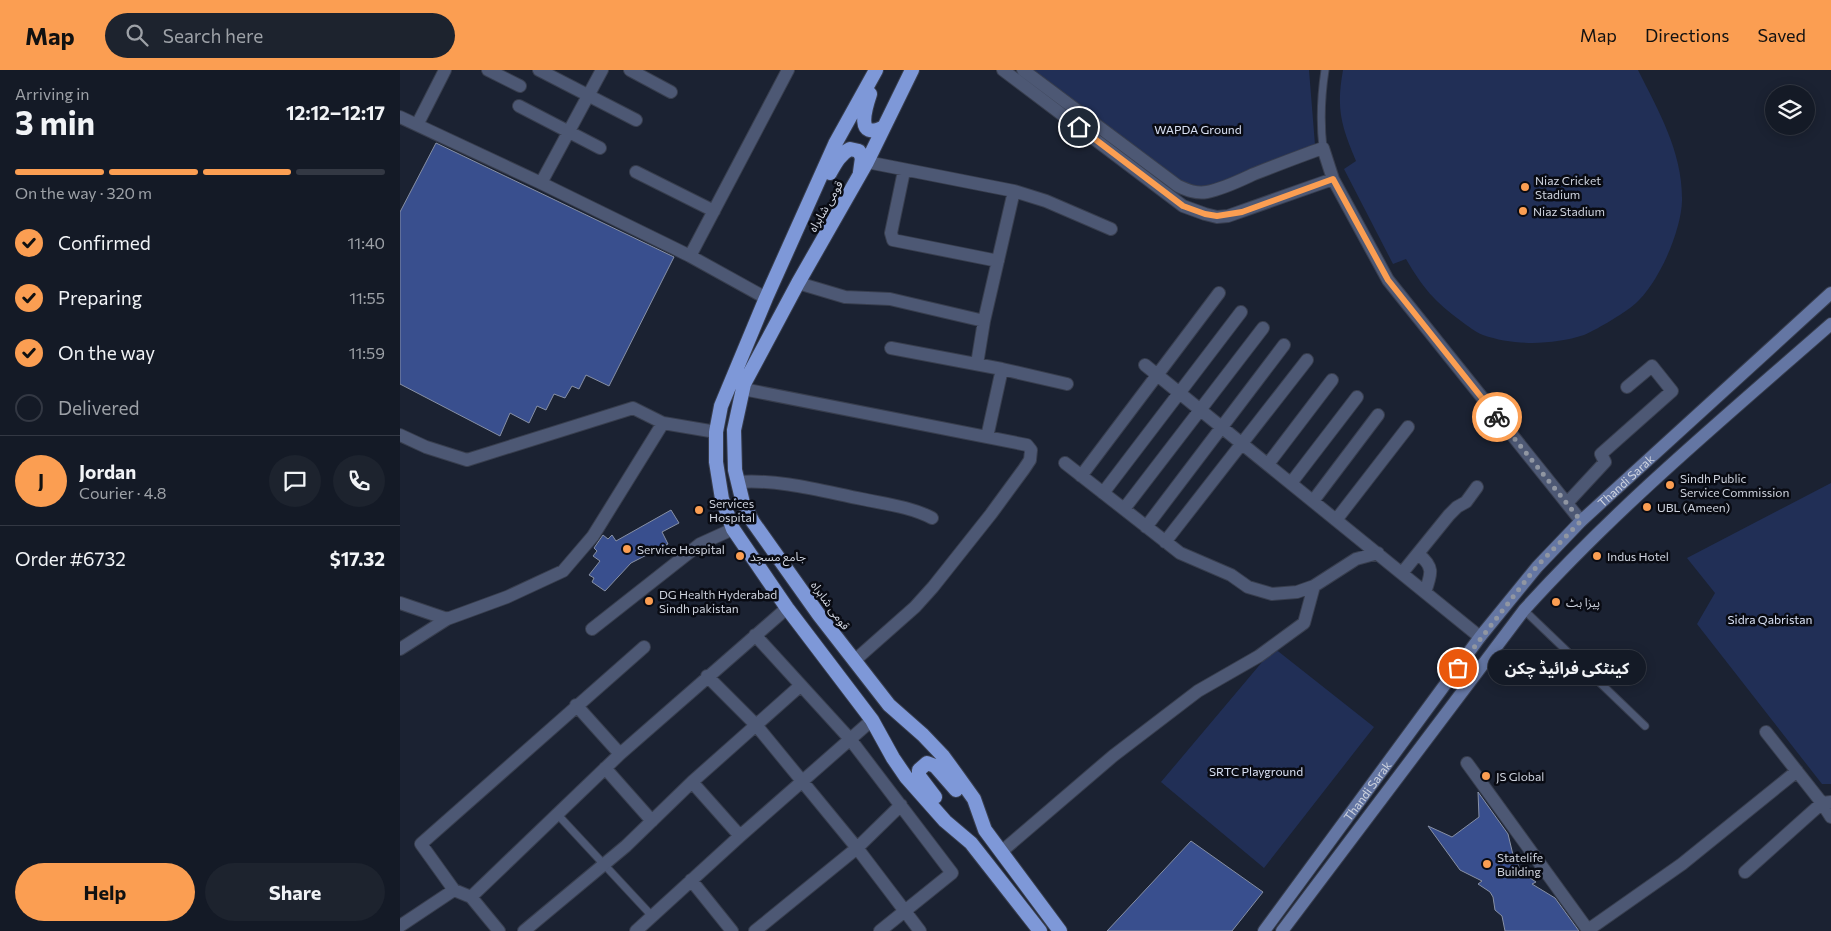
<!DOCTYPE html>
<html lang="en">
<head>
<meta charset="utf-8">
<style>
  :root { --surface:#141a26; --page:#1d232e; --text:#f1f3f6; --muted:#9da1a7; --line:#333843; --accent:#fb9e52 }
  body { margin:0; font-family:Commissioner,"Noto Sans Arabic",sans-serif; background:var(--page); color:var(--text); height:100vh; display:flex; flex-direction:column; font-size:19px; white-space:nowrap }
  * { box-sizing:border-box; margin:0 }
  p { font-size:16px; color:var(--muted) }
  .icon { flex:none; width:28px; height:28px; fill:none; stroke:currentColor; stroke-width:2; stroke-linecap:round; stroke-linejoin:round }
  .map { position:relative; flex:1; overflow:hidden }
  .panel { display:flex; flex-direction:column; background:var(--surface); width:400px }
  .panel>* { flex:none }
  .fabs { position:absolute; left:1365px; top:15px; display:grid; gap:10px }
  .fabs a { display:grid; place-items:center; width:50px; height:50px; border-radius:50%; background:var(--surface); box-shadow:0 2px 12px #0003,0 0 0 1px var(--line); font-size:25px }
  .pin { position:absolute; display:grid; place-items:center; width:42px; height:42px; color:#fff; margin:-21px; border:2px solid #fff; border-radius:50%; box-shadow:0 1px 5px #0007 }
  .courier { position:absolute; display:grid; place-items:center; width:50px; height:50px; margin:-25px; border:4px solid #fb9e52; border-radius:50%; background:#fff; color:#222; box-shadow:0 1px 6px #0007 }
  .bubble { position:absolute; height:35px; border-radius:18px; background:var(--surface); box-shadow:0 2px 12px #0003,0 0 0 1px var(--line); font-size:16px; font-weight:700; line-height:35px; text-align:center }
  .head em { font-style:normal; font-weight:700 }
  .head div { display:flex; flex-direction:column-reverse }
  .head { display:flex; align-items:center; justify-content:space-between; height:85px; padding:0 15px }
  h1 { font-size:32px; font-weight:700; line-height:38px }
  .bar { display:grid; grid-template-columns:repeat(4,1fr); gap:8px 5px; align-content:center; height:60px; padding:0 15px }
  .bar i { height:6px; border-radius:4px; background:var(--line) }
  .bar .on { background:var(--accent) }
  .bar p { grid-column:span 4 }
  .line { display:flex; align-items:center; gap:12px; padding:0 15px; border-top:1px solid var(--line) }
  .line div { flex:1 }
  .round { display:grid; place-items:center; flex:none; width:52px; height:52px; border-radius:26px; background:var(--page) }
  ol { padding:0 15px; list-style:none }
  li { display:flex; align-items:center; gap:15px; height:55px }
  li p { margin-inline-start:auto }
  li .icon { padding:5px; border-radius:50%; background:var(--accent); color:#111; stroke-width:4 }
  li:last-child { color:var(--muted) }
  li i { width:28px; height:28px; border:2px solid var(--line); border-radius:50% }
  .cta { display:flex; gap:10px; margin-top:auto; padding:10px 15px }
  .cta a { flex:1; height:58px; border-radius:30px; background:var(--accent); color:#111; font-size:20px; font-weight:700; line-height:58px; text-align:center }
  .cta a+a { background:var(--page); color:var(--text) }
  header { display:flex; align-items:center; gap:30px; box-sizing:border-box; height:70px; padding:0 25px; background:var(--accent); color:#111 }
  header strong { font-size:24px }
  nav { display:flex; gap:28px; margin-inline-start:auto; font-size:18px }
  .search { width:350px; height:45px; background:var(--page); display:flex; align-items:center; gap:12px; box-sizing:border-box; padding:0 18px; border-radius:28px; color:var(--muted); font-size:19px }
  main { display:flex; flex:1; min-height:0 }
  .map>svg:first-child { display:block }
  .green { fill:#212f56 }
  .building { fill:#394f8e; stroke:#8790a5 }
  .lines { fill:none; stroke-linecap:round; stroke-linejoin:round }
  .service-casing { stroke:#383e4e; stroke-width:9 }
  .minor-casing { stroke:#383e4e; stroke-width:14 }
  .secondary-casing { stroke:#383e4e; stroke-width:14 }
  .trunk-casing { stroke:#383e4e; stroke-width:16 }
  .service { stroke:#4d5874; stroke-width:7 }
  .minor { stroke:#4d5874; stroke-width:12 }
  .secondary { stroke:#6476a3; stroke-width:12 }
  .trunk { stroke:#7e98d8; stroke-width:14 }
  .done { stroke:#9096a2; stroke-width:5; stroke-dasharray:0 9 }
  .route { stroke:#fb9e52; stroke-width:6 }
  .poi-dot { fill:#fb9e52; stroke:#090b13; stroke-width:2 }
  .labels { text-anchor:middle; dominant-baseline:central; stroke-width:5; stroke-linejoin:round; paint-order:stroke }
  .park-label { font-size:12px; fill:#d9e1f4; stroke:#090b13 }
  .poi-label { font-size:12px; fill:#cfd4df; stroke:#090b13; text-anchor:start }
  .street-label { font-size:12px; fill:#cfd4df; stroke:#090b13 }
</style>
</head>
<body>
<header>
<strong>Map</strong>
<div class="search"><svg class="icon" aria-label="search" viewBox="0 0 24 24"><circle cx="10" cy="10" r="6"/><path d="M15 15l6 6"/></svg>Search here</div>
<nav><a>Map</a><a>Directions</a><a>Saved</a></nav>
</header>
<main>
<section class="panel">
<div class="head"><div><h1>3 min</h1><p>Arriving in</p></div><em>12:12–12:17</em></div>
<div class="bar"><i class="on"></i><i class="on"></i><i class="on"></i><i></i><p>On the way · 320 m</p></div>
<ol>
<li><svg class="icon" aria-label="check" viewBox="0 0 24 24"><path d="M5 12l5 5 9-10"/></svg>Confirmed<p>11:40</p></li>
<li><svg class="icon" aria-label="check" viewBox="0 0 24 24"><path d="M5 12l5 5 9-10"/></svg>Preparing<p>11:55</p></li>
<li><svg class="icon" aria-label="check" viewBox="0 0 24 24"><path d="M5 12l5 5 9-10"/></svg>On the way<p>11:59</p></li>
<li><i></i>Delivered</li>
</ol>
<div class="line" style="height:90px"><b class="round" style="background:var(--accent);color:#111">J</b><div><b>Jordan</b><p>Courier · 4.8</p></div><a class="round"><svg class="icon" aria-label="chat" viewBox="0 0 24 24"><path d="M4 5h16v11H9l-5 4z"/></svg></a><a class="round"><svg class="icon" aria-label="phone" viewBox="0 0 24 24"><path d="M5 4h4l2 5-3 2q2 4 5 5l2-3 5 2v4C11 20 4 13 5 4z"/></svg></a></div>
<div class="line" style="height:65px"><div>Order #6732</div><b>$17.32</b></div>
<div class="cta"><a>Help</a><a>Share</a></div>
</section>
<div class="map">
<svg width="1431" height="861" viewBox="0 0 1431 861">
  <rect width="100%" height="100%" fill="#1b2232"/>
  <path class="green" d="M627,0h282l6,75 -127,52z
    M943,0h295c21,42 45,83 44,131 -1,32 -26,89 -52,107 -11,8 -34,22 -46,27 -31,10 -70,11 -101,0 -8,-3 -15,-9 -22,-14 -27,-20 -38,-33 -55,-62l-13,5 -49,-95 12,-8c-15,-36 -20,-52 -13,-91z
    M1431,413v301h-9l-125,-160 18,-31 -28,-35z
    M874,578l100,79 -110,141 -103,-86z"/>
  <path class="building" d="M36,73l238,114 -65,129 -23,-11 -7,14 -7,-3 -7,12 -11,-4 -8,16 -9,-4 -8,17 -19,-10 -10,23 -100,-52v-172z
    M271,440l8,13 -17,9 6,12 -37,19 -26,28 -13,-9 2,-4 -5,-3 11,-14 -7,-5 4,-5 -3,-3 9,-13 5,4 4,-4 4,6z
    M1078,722l30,42 6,25 3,-2 2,11 5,6 12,8 -4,2 23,14 24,33h-74l-3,-15 -7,-6 -2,-13 -3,-5 -12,-8 4,-3 -22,-11 -32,-44 24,11 27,-20z
    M791,771l72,51 -31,39h-125z"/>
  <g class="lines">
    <defs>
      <path id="service" d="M923,78c-3,-26 -2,-52 2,-78
        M1124,540l121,116
        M158,745l94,101"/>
      <path id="minor" d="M88,0l32,16
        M139,0l97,50
        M230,0l41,22
        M603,0l180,136 22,8 12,3 11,-1 105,-37
        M623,0l155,116c9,4 18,8 29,6 16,-3 32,-11 47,-18 23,-9 46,-18 69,-26l10,31 55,101 193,241
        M119,36l81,42
        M0,47l141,66 149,73 76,42
        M17,55l28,-55
        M467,92l147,29 32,10 65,28
        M504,101l-13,62 2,7 105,21
        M236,102l78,39
        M141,113l61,-113
        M290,186l98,-186
        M398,213l47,14 45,2 94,22
        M491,278l111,21 65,15
        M577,294l7,-43 30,-130
        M745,295l335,272
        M343,319l284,56 4,5 -1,10 -6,9 -33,45 -58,73 -18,20 -61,54
        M0,365l26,12 41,13 166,-52 30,15 53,9
        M587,367l15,-68
        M665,393l115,90 51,22 17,12 24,7 25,-2 17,-6 42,-27 22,-6
        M868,394l64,-84
        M681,406l138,-183
        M338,412c42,-3 84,9 124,17 24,5 49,8 70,19
        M891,413l66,-86
        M703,423l138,-181
        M913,431l65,-86
        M1167,433l38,-41 -4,-8 71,-63 -20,-25 -25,21
        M724,439l139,-181
        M936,450l72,-93
        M746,457l138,-182
        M765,472l142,-182
        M1018,484c16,12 14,19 7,38
        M1002,503l47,-58 8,-8 9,-5 11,-15
        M0,533l47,16
        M192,559l108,-85 33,-15
        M355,565l95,104 102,134 -72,58
        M0,579l47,-30 60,-22 56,-26 30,-35 70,-113
        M307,606l49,49 101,123 63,83
        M176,635l44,49
        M1366,662l56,71 9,14
        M1067,693l121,167 94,-66 115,-93
        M205,698l47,53
        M292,712l48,54
        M601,782l112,-96 85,-65 61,-35 45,-33 10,-37
        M1345,802l77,-69 9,-1
        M291,810l41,51
        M71,827l149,-143 167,-146
        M0,856l54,-36
        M99,861l-28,-34 -17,-7 -33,-46 1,-1 222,-196
        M124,861l102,-85 66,-64 108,-96
        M236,861l104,-95 132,-116
        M355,861l102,-83 44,-43"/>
      <g id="secondary">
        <path id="s1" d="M864,861l216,-294 57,-70 44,-46 250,-228"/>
        <path d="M882,861l242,-321c94,-104 202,-194 307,-286"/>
      </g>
      <path id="trunk" d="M476,0l-41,74 -69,154 -45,108 -5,26v30l6,37 11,30 54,79 85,112 21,38 13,19 39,44 26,22 69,88
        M512,0l-45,92 -69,121 -54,101 -10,46 1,40 8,33 10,19 66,93 70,90 34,30 20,21 16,22 15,21 11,31 75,101
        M470,24c-5,15 -15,47 14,33
        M430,103c5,-9 10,-19 20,-24l9,2 3,7 -2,14
        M535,727l-16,-21v-6l8,-7 8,3 21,24"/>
    </defs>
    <use href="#service" class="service-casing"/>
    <use href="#minor" class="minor-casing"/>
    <use href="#secondary" class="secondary-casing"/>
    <use href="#trunk" class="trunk-casing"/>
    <use href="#service" class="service"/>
    <use href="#minor" class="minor"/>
    <use href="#secondary" class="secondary"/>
    <use href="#trunk" class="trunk"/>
  </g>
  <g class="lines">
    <path class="done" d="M1058,598l79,-102 44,-45 -84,-104"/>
    <path class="route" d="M679,57l104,79 22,8 12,2 25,-4 91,-33 55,101 109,137"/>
  </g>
  <g class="poi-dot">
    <circle cx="1125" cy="117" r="5"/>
    <circle cx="1123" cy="141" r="5"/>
    <circle cx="1270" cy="415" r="5"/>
    <circle cx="1247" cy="437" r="5"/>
    <circle cx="299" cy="440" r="5"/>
    <circle cx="227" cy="479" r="5"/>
    <circle cx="340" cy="486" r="5"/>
    <circle cx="1197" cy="486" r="5"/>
    <circle cx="249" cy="531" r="5"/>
    <circle cx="1156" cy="532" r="5"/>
    <circle cx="1086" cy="706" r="5"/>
    <circle cx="1087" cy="794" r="5"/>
  </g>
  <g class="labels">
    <g class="park-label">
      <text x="798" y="59">WAPDA Ground</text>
      <text x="1370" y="549">Sidra Qabristan</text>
      <text x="856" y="701">SRTC Playground</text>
    </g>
    <g class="poi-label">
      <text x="1135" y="110">Niaz Cricket<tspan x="1135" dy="14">Stadium</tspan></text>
      <text x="1133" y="141">Niaz Stadium</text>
      <text x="1280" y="408">Sindh Public<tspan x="1280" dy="14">Service Commission</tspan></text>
      <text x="309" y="433">Services<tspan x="309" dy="14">Hospital</tspan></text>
      <text x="1257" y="437">UBL (Ameen)</text>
      <text x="237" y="479">Service Hospital</text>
      <text x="350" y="486">جامع مسجد</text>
      <text x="1207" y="486">Indus Hotel</text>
      <text x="259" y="524">DG Health Hyderabad<tspan x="259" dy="14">Sindh pakistan</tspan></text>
      <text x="1166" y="532">پیزا ہٹ</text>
      <text x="1096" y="706">JS Global</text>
      <text x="1097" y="787">Statelife<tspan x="1097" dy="14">Building</tspan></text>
    </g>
    <g class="street-label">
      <text transform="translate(425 136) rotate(-60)">قومی شاہراہ</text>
      <text stroke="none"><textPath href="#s1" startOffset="579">Thandi Sarak</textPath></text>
      <text transform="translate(431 535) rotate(54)">قومی شاہراہ</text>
      <text stroke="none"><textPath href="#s1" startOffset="174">Thandi Sarak</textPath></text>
    </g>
  </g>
</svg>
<div class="fabs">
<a><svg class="icon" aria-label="layers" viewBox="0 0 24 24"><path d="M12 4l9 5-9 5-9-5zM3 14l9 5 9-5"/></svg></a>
</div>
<div class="pin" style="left:1058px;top:598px;background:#ea580c"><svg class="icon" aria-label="bag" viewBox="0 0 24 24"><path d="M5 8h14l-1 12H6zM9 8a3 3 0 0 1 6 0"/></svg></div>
<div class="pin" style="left:679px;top:57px;background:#1f2937"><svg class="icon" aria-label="home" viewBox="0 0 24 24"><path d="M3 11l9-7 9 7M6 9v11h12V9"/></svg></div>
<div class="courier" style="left:1097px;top:347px"><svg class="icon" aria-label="bike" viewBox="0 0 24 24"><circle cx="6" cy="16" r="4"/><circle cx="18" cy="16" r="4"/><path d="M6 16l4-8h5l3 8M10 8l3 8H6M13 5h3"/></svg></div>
<div class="bubble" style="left:1088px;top:580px;width:158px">کینٹکی فرائیڈ چکن</div>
</div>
</main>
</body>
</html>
